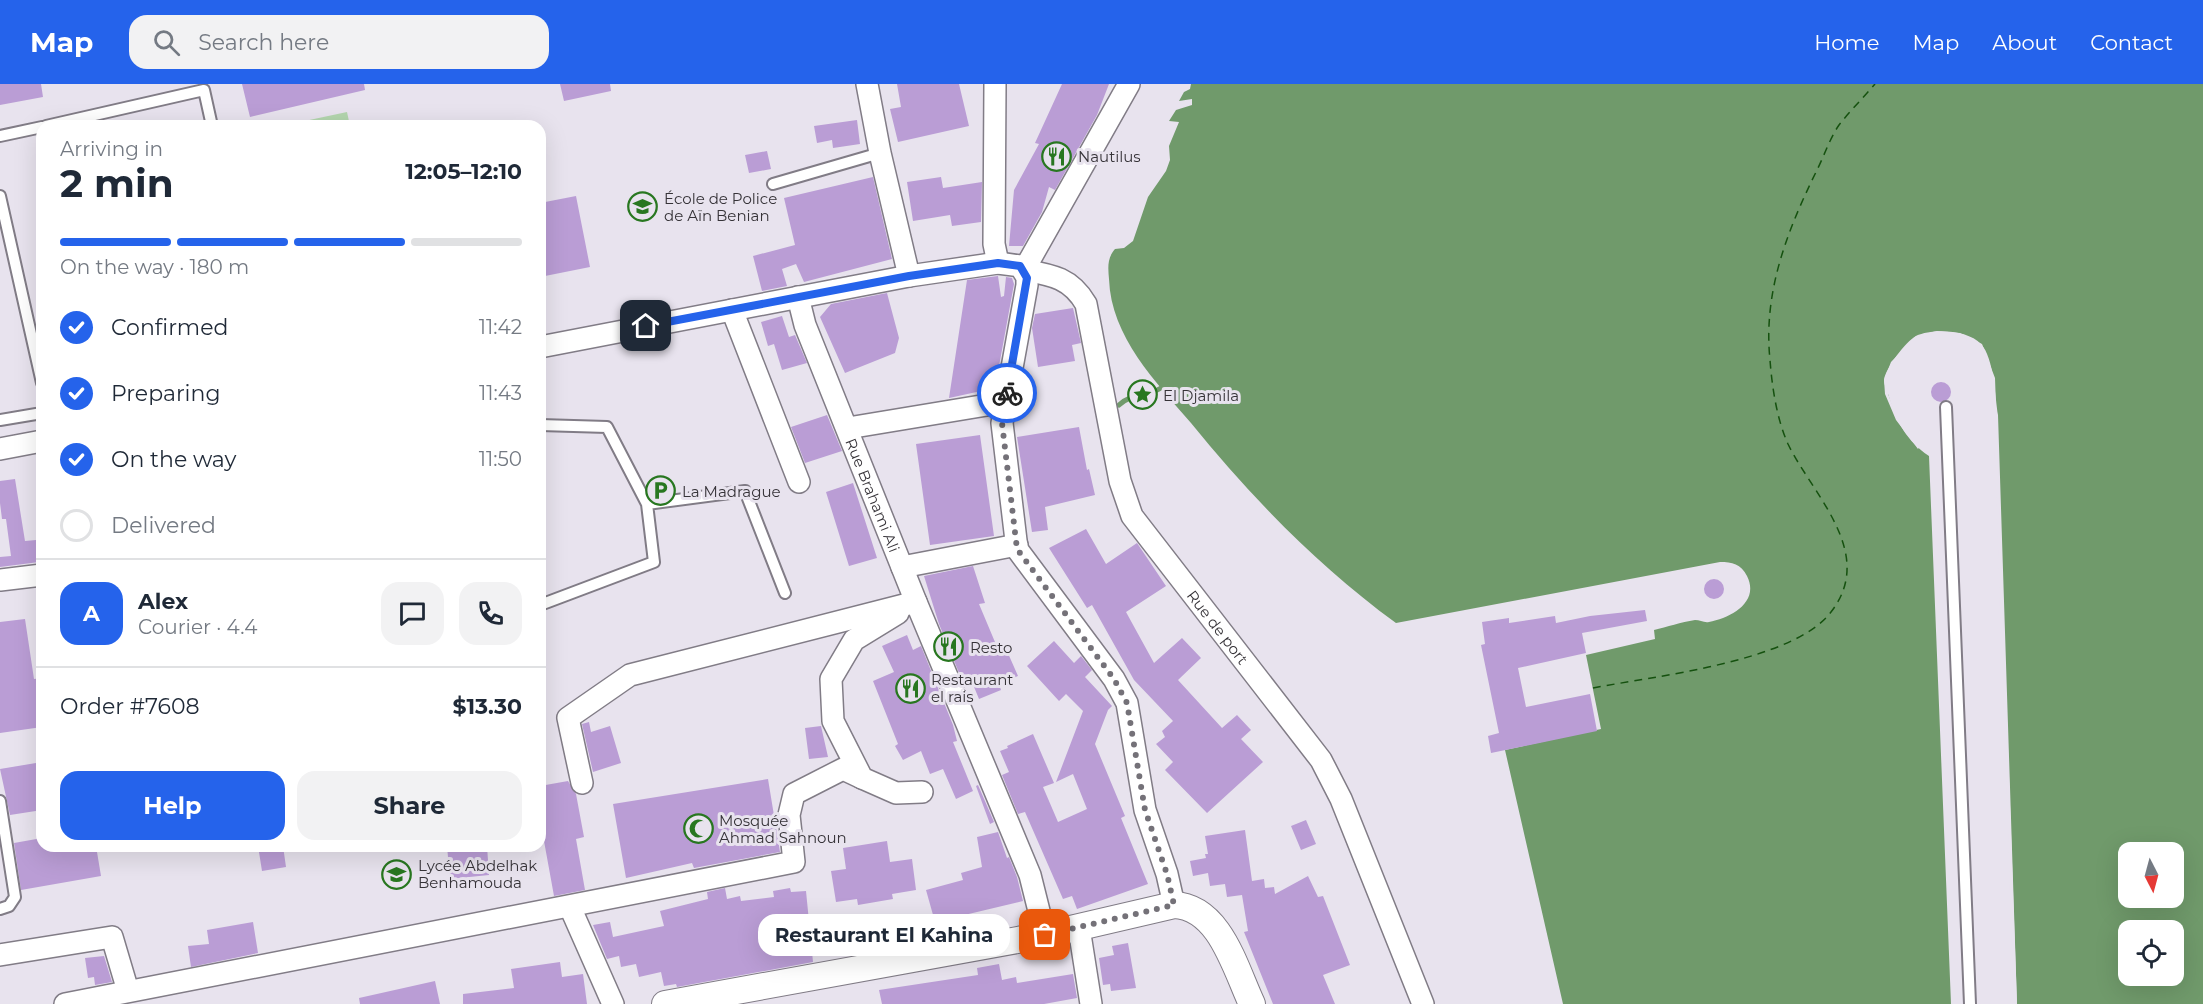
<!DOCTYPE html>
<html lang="en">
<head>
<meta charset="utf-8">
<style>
  :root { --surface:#fff; --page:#f2f2f3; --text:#1f2937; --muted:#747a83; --line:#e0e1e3; --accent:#2563eb }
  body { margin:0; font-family:Montserrat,sans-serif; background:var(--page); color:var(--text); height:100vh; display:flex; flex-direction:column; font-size:22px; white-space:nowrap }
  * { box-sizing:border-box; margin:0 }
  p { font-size:20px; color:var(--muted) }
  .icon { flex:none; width:33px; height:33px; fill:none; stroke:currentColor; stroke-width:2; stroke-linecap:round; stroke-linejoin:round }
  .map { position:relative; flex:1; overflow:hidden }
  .panel { position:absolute; left:36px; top:36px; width:510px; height:732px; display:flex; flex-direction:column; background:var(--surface); border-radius:18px; box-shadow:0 6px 24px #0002 }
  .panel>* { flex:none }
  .needle { width:39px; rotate:174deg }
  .controls { position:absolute; left:2118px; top:758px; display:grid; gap:12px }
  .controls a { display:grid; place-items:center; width:66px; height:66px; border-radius:12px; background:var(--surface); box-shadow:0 6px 24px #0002; font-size:30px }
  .pin { position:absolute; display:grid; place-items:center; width:51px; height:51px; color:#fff; margin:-26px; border-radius:12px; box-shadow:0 3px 9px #0006 }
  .courier { position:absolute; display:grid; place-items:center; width:60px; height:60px; margin:-30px; border:4px solid #2563eb; border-radius:50%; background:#fff; color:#222; box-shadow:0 2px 8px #0007 }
  .bubble { position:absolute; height:42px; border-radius:18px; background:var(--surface); box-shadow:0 6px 24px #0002; font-size:20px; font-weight:700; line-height:42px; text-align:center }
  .headline em { font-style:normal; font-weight:700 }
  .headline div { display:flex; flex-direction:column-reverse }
  .headline { display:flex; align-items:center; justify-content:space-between; height:102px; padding:0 24px }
  h1 { font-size:39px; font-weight:700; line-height:45px }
  .bar { display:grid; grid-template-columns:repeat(4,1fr); gap:9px 6px; align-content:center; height:72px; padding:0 24px }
  .bar i { height:8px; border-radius:4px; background:var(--line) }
  .bar .selected { background:var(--accent) }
  .bar p { grid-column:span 4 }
  .line { display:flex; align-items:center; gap:15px; padding:0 24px; border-top:2px solid var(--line) }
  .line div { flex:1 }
  .round { display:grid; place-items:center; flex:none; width:63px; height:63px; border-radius:18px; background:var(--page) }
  ol { padding:0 24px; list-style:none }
  li { display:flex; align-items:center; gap:18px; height:66px }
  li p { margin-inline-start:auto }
  li .icon { padding:6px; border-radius:50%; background:var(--accent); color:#fff; stroke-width:4 }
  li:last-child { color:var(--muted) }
  li i { width:33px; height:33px; border:3px solid var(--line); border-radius:50% }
  .action { display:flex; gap:12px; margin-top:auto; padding:12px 24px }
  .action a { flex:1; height:69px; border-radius:18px; background:var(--accent); color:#fff; font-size:24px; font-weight:700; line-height:69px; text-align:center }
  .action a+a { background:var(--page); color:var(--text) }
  header { display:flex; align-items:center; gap:36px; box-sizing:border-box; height:84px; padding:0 30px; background:var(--accent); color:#fff }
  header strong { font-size:28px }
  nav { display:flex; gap:33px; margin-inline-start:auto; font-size:21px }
  .search { width:420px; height:54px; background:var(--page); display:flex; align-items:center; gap:15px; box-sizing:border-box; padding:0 21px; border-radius:18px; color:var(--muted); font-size:22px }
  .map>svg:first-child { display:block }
  .green { fill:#b3d6ae }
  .water { fill:#709a6b; fill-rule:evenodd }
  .pier { fill:#e8e3ee }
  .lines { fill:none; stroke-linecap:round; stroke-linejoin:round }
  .stream { stroke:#709a6b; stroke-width:5 }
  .ferry { stroke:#15510f; stroke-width:1.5; stroke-dasharray:8 6; stroke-linecap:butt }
  .building { fill:#ba9dd5 }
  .service-casing { stroke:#817c86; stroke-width:14 }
  .minor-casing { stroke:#817c86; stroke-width:24 }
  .tertiary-casing { stroke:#817c86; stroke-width:28 }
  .service { stroke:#fff; stroke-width:10 }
  .minor { stroke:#fff; stroke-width:21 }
  .tertiary { stroke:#fff; stroke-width:26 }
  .done { stroke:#747178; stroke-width:6; stroke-dasharray:0 10.8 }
  .route { stroke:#2563eb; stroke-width:8 }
  .labels { text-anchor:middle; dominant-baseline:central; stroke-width:6; stroke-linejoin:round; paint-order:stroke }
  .poi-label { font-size:15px; fill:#363338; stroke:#e8e3ee; text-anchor:start }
  .street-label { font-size:15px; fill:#363338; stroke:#e8e3ee }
</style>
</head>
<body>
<header>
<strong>Map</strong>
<div class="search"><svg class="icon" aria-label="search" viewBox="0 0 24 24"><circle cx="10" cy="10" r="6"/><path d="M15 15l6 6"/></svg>Search here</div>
<nav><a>Home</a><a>Map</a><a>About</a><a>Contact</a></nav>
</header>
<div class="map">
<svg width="2203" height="920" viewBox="0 0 2203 920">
  <rect width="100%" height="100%" fill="#e8e3ee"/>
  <path class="green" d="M347,28l3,14h-69z"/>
  <path class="water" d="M1191,0h1012v920h-186l-19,-589c-3,-18 -4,-57 -17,-71 -13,-14 -48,-16 -65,-8 -10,5 -31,33 -32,44 0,5 4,13 5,17 8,26 18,44 40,59l22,548h-388l-58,-254 96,-21 -15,-74 69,-16 -1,-9c13,-3 27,-8 41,-10 5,0 9,3 14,2 22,-4 51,-20 38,-46 -6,-12 -15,-14 -27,-14l-324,61c-78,-57 -144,-125 -205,-200 -35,-41 -80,-86 -82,-144 -1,-11 -2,-21 6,-30l9,-1 9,-7 15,-44 18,-26 4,-11 -1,-14 10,-24 -10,-1 7,-11 16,-5v-6l-13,2 5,-9 6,-3zM2128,768h46v45h-46zM2128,846h46v45h-46z"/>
  <path class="pier" d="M1937,247l23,2 22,11 13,34 22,626h-3l-22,-625 -13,-32 -20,-11 -32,-1 -10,4 -11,10 -17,22 -1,23 6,15 26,37 -2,3 -22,-29 -11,-26 -1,-14 7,-18 25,-26z"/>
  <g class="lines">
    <path class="stream" d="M1119,321c12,-12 28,-8 42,-17"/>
    <path class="ferry" d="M1593,604c61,-12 200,-26 238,-76 46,-59 -19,-118 -43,-168 -11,-24 -16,-57 -18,-84 -7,-68 17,-129 47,-190 7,-14 13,-32 22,-45 11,-14 24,-27 36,-41"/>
  </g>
  <path class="building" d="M0,0h41l2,13 -43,8z
    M242,0h122l1,6 -115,27z
    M560,0h50l1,7 -47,10z
    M897,0h62l10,42 -71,16 -8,-33 11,-2z
    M1062,0h47l-12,31 -42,75 -6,-3 -7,25 -19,34h-14l5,-56 25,-46 -4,-1z
    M857,36l3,24 -27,4 -1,-8 -15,3 -3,-17z
    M767,67l4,18 -22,4 -4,-18z
    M873,93l19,82 -88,23 -8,-18 -14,5 5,17 -25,5 -9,-35 42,-11 -11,-47z
    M941,93l2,11 39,-6 -1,40 -29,4 -2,-11 -37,6 -6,-39z
    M576,112l14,71 -50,10v-74z
    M998,192l3,21 3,-1 2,-19 6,1 2,6 -19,104 -46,10 18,-118z
    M887,209l12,45 -4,15 -50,20 -25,-56 11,-13z
    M1073,224l8,35 -9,2 3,16 -37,6 -6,-39 3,-14z
    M782,232l7,21 6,-2 12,28 -25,7 -8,-26 -6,2 -7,-24z
    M1931 308a10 10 0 1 1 20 0a10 10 0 1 1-20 0Z
    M827,331l15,36 -37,12 -14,-36z
    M1079,343l8,43 2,-1 6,26 -50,12 3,23 -16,2 -15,-95z
    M980,351l14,101 -64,9 -14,-101z
    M15,395l10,62 11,-1 3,22 -39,5v-10l11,-1 -5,-37h-4l-2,-16v-22z
    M853,399l24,75 -28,8 -23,-74z
    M1086,445l20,35 31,-21 29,43 -40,26 28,51 28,-25 19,20 -23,22 44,48 15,-13 14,15 -10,9 22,23 -56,51 -42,-43 8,-8 -17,-18 9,-7 -3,-6 11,-10 -39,-41 -42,-75 -5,3 -38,-60z
    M973,482l12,37 -6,1 21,50 7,-3 11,25 -19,8 2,6 -22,9 -7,-17 -8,3 -25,-61 -15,-48z
    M1704 505a10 10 0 1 1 20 0a10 10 0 1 1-20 0Z
    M1645,526l2,11 -65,12 4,20 -68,15 8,39 64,-13 7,37 -106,22 -3,-17 11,-3 -18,-88 4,-1 -3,-22 27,-4v5l46,-7 1,7 34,-7z
    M25,535l9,60 8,-1v49l-42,6v-111z
    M907,551l6,15 8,-4 32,79 4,16 -4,1 20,49 -17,8 -13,-30 -13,5 -9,-23 -18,9 -8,-14 3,-2 -25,-63 21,-9 -12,-26z
    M1054,557l20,22 7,-7 11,14 -7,7 27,29 -4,4 -13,34 30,72 -4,2 27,66 -71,25 -5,-13 -9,3 -38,-87 -7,2 -16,-39 7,-3 -9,-21 8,-3 -1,-2 26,-12 21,49 -11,4 15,35 29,-13 -14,-35 -17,8 27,-71 -17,-17 -7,7 -32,-35z
    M589,638l2,10 19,-6 11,37 -28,9 -11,-48z
    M821,642l7,31 -19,2 -4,-31z
    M42,678v48l-32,5 -10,-46z
    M768,695l12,73 -86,16 -2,-5 -66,15 -13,-74z
    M568,697l8,13 8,43 -8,2 9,51 -31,6 -14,-77v-33z
    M978,701l16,37 -4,2 -14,-38z
    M1306,736l10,24 -15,6 -10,-24z
    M1245,746l7,51 12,-2 1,9 9,-1 1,7 33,-18 10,21 5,-1 27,69 -27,10 12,29h-62l-29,-72 4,-1 -6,-36 -15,2 -2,-13 -15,2 -2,-13 -15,3 -3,-15 16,-3 -1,-4h3l-3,-18z
    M998,748l9,26 2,-1 8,20 6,24 -88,21 -9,-32 37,-10 -2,-7 21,-6 -5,-30z
    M42,754v8h54l5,30 -80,14 -7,-47z
    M887,757l3,21 22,-3 4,31 -24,4 1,5 -35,6 -1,-6 -21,3 -5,-31 15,-2 -3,-21z
    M258,762h25l3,21 -24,4z
    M447,762h40l2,29 -39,4z
    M725,804l2,11 13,-3 1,5 33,-4 -1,-6 17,-3 1,4 15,-1 7,71 -136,25 -1,-3 -12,2 -3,-14 -22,5 -3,-13 -15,3 -2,-11 -12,3 -14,-34 17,-3 3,15 51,-11 -4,-15 48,-12 -1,-7z
    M253,838l5,31 -67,14 -3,-21 21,-2 -2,-14z
    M1128,859l8,45 -25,3 -1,-7 -7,1 -4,-27 15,-3 -2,-9z
    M104,872l8,26 -17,3 -1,-8 -6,1 -3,-20z
    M560,878l2,15 21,-3 4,30h-124v-10l51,-6 -3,-19z
    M999,880l3,16 14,-3 1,6 56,-9 4,24 -33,6h-162l-3,-14 99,-15 -1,-7z
    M435,897l5,23h-80l-1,-6z"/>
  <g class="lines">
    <defs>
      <path id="service" d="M46,42l158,-36 8,36
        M0,52l42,-9
        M773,100l107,-31
        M0,112l42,187
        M1946,323l24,597
        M0,336l42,-7
        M540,341l67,2 40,77 7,58 -114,43
        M647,420l98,-13 40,102
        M0,717l15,96 -6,9 -9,3"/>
      <g id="minor">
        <path d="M867,0l13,69 29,123"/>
        <path d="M995,0l-1,160 4,19"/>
        <path id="s1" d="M1129,0l-105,186c28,5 47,8 62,34l34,177 12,35 189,244 20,39 82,205"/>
        <path id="s2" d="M798,213l7,28 111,277 114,273 15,60"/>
        <path d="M732,226l67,172"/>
        <path d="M540,263l369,-71 89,-13 22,3 7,11v8l-25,138 15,126 97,130 13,24 18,107 22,64 7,31"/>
        <path d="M848,344l157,-26"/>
        <path d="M0,365l42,-8"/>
        <path d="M902,483l115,-22"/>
        <path d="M0,496l42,-5"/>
        <path d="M898,529l-44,27 -23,39 2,42 29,57 34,15 26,-1"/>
        <path d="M582,699l-14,-65 62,-43 286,-73"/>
        <path d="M570,823l43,97"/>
        <path d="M1079,844l12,76"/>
        <path d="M0,871l112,-18 16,54"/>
        <path d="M65,920l729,-142 -5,-47 5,-21 49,-25 19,9"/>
      </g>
      <path id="tertiary" d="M665,920l380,-69 129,-30c46,2 61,63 78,99"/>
    </defs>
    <use href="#service" class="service-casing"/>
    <use href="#minor" class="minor-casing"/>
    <use href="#tertiary" class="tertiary-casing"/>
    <use href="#service" class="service"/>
    <use href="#minor" class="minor"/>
    <use href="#tertiary" class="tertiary"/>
  </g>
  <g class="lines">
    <path class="done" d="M1007,309l-5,30 15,126 97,130 13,24 18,107 22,64 7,31 -129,30"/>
    <path class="route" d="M646,242l263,-50 89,-13 22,3 7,12 -20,115"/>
  </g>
  <defs>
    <symbol id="restaurant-ring" viewBox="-11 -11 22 22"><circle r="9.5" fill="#e8e3ee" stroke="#287720" stroke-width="1.5"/><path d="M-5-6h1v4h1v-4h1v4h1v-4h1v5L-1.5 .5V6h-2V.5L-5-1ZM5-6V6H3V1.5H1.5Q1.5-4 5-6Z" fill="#287720"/></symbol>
    <symbol id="university-ring" viewBox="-11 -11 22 22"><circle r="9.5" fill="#e8e3ee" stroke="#287720" stroke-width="1.5"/><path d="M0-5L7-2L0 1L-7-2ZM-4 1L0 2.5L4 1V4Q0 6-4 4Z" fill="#287720"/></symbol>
    <symbol id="sight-ring" viewBox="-11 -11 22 22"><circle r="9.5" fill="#e8e3ee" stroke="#287720" stroke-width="1.5"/><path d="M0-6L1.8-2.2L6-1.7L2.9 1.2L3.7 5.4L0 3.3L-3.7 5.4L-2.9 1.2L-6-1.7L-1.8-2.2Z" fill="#287720"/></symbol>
    <symbol id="parking-ring" viewBox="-11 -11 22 22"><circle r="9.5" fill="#e8e3ee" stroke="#287720" stroke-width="1.5"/><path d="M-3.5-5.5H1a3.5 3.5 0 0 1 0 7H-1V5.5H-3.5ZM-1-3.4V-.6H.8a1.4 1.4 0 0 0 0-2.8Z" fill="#287720"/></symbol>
    <symbol id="mosque-ring" viewBox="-11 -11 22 22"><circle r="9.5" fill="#e8e3ee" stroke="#287720" stroke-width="1.5"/><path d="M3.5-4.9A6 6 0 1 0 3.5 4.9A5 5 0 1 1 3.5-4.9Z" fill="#287720"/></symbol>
    <symbol id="school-ring" viewBox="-11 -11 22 22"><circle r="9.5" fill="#e8e3ee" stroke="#287720" stroke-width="1.5"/><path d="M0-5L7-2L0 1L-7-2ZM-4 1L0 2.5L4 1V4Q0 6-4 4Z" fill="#287720"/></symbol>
  </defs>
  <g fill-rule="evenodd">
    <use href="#restaurant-ring" x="1040" y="56" width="33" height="33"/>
    <use href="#university-ring" x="626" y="106" width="33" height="33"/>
    <use href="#sight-ring" x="1126" y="294" width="33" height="33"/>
    <use href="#parking-ring" x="644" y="390" width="33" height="33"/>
    <use href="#restaurant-ring" x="932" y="546" width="33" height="33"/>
    <use href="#restaurant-ring" x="894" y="588" width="33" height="33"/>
    <use href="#mosque-ring" x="682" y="728" width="33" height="33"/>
    <use href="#school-ring" x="380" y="774" width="33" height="33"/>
  </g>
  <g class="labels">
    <g class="poi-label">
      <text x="1078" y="72">Nautilus</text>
      <text x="664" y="114">École de Police<tspan x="664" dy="17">de Aïn Benian</tspan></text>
      <text x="1163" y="311">El Djamila</text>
      <text x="682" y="407">La Madrague</text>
      <text x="970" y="563">Resto</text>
      <text x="931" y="595">Restaurant<tspan x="931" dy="17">el rais</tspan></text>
      <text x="719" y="736">Mosquée<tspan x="719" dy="17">Ahmad Sahnoun</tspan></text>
      <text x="418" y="781">Lycée Abdelhak<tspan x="418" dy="17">Benhamouda</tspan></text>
    </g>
    <g class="street-label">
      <text stroke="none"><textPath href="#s2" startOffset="212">Rue Brahami Ali</textPath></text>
      <text stroke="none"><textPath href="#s1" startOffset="645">Rue de port</textPath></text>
    </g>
  </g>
</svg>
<div class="controls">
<a><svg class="needle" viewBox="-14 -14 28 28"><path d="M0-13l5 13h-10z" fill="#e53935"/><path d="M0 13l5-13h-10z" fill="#747a83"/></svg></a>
<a><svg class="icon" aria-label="locate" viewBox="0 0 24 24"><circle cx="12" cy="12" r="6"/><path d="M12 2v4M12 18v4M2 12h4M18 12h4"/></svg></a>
</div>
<div class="pin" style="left:1045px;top:851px;background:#ea580c"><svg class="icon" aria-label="bag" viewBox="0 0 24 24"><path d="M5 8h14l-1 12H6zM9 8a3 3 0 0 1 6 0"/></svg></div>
<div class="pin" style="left:646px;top:242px;background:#1f2937"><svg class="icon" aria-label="home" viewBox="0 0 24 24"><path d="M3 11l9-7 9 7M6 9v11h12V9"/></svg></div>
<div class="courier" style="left:1007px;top:309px"><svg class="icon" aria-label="bike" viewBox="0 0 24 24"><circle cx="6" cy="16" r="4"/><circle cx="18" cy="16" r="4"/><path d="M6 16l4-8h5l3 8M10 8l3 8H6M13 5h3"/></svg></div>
<div class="bubble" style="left:758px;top:830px;width:252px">Restaurant El Kahina</div>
<section class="panel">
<div class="headline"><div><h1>2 min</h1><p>Arriving in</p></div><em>12:05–12:10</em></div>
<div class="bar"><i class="selected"></i><i class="selected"></i><i class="selected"></i><i></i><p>On the way · 180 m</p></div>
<ol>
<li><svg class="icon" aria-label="check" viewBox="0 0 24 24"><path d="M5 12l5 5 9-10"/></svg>Confirmed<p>11:42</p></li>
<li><svg class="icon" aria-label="check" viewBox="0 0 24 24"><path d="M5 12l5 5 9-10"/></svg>Preparing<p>11:43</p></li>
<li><svg class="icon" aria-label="check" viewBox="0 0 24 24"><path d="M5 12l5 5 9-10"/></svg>On the way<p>11:50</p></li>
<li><i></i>Delivered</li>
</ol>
<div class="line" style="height:108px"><b class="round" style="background:var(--accent);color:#fff">A</b><div><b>Alex</b><p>Courier · 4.4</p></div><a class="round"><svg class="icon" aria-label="chat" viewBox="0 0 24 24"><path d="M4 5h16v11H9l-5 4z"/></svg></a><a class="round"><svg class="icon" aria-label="phone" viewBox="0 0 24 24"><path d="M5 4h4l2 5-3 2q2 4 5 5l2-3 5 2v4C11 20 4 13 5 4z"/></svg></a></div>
<div class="line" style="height:78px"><div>Order #7608</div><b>$13.30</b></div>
<div class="action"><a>Help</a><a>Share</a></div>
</section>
</div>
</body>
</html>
